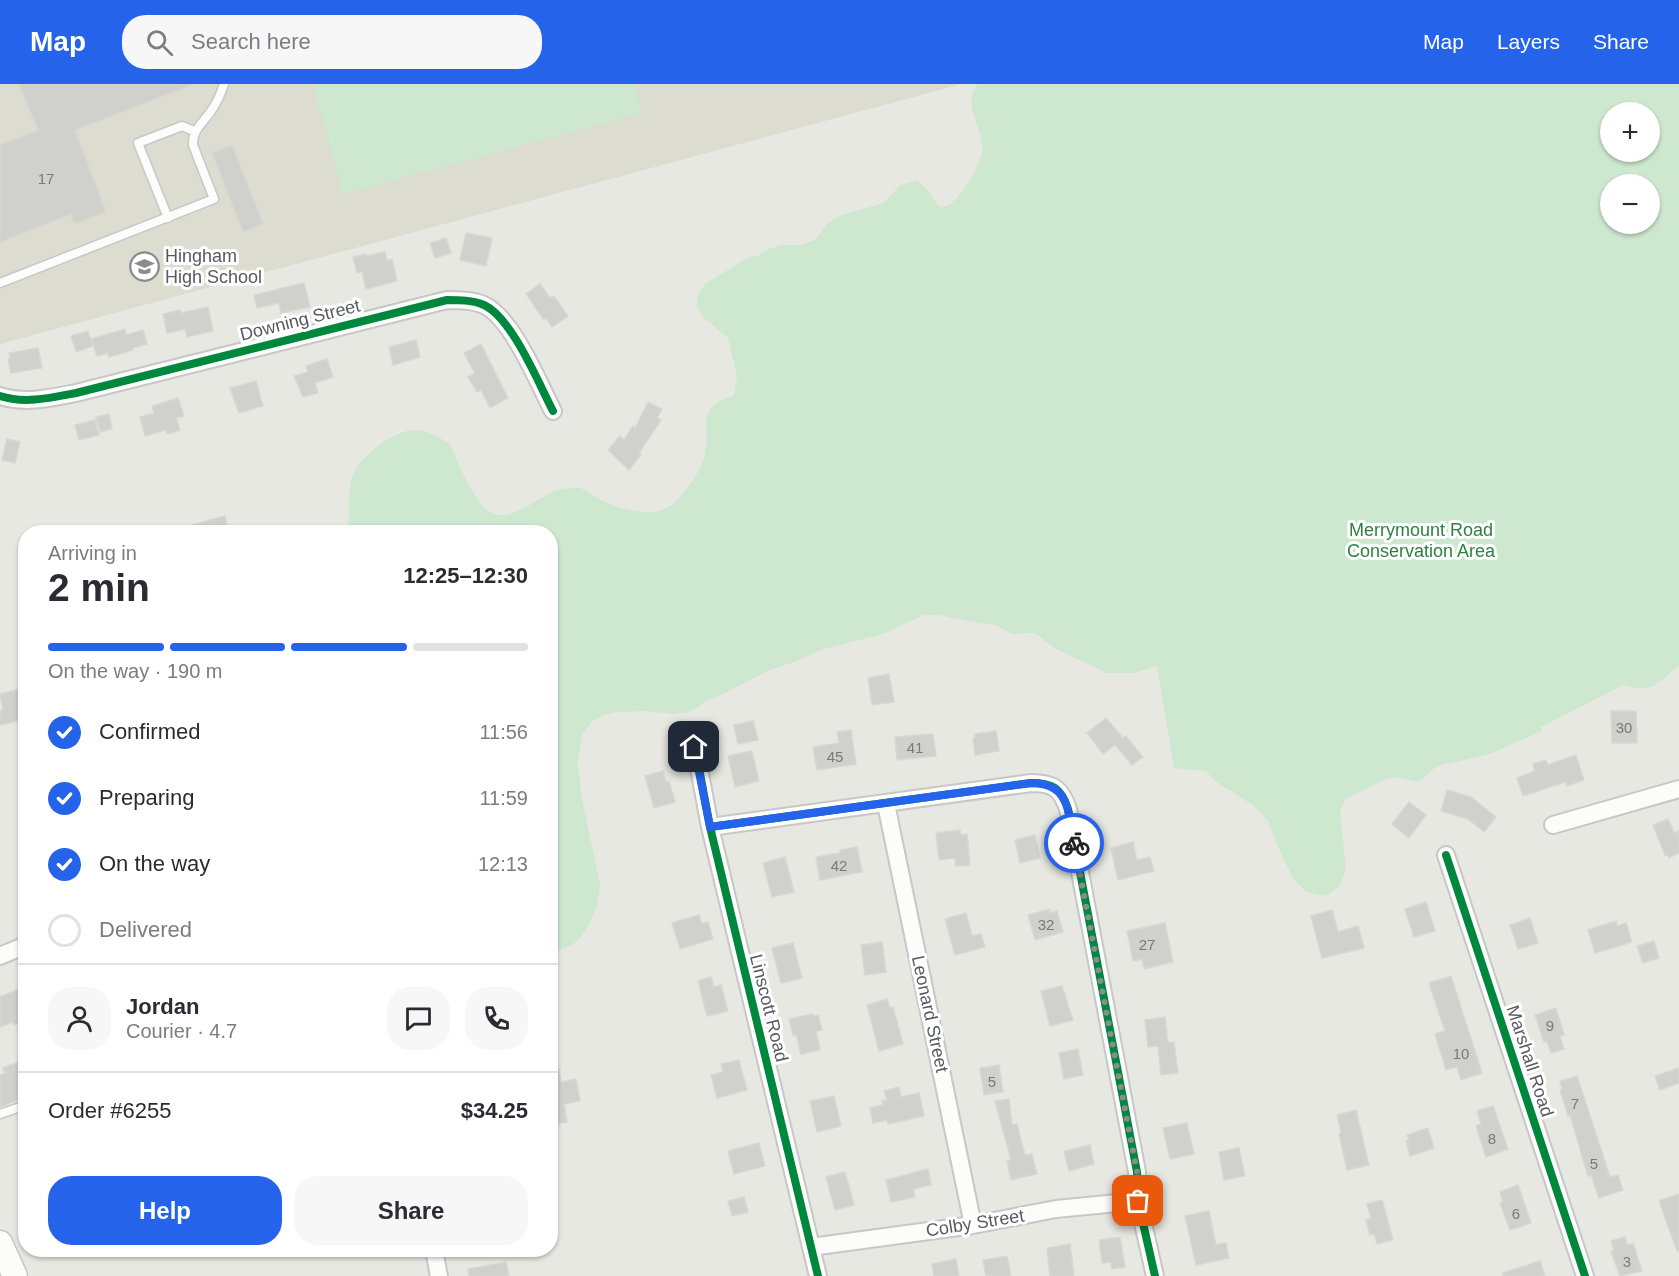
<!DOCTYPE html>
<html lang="en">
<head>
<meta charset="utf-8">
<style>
  :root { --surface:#fff; --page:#f7f7f7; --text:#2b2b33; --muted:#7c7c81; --line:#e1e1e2; --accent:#2563eb }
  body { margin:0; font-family:Arial,sans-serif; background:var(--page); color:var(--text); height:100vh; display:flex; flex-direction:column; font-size:22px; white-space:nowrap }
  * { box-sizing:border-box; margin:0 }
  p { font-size:20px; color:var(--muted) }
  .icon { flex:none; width:33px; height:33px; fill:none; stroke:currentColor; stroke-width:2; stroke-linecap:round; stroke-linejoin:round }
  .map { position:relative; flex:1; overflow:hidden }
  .panel { position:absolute; left:18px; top:441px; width:540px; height:732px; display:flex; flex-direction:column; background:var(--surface); border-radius:24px; box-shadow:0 2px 4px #0004 }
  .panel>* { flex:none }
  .buttons { position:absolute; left:1600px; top:18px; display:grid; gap:12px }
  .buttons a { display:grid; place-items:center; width:60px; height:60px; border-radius:50%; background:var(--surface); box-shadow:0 2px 4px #0004; font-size:30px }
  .pin { position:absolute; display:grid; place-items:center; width:51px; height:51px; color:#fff; margin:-26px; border-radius:12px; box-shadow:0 3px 9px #0006 }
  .courier { position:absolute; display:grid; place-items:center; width:60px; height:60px; margin:-30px; border:4px solid #2563eb; border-radius:50%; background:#fff; color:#222; box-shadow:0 2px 8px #0007 }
  .headline em { font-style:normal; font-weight:700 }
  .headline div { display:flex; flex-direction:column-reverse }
  .headline { display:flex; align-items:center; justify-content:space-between; height:102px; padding:0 30px }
  h1 { font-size:39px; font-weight:700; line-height:45px }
  .bar { display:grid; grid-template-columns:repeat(4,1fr); gap:9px 6px; align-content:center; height:72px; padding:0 30px }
  .bar i { height:8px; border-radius:4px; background:var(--line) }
  .bar .selected { background:var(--accent) }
  .bar p { grid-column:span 4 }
  .line { display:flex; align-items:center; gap:15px; padding:0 30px; border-top:2px solid var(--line) }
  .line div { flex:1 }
  .round { display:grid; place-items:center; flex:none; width:63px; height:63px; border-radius:24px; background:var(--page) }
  ol { padding:0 30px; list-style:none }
  li { display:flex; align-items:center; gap:18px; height:66px }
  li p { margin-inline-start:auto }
  li .icon { padding:6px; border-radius:50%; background:var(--accent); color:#fff; stroke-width:4 }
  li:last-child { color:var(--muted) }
  li i { width:33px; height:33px; border:3px solid var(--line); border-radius:50% }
  .button { display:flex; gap:12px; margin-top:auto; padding:12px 30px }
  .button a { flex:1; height:69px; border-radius:24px; background:var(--accent); color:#fff; font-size:24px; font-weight:700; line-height:69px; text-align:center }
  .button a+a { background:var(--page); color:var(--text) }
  header { display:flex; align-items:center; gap:36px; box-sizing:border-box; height:84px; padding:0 30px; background:var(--accent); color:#fff }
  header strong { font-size:28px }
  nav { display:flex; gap:33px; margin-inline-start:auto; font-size:21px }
  .search { width:420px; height:54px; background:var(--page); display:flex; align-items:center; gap:15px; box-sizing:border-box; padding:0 21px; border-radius:24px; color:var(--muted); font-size:22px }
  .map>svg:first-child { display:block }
  .education { fill:#dcdcd1 }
  .green { fill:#cee7cf; fill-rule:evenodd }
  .building { fill:#d0d0cc; stroke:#d8d7d1; stroke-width:1.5 }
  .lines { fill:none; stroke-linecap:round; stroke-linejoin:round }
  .lane-casing { stroke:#c7c7c7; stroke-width:11 }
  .street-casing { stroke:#c7c7c7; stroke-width:20 }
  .secondary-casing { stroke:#c5c6c6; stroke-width:27 }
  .lane { stroke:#fcfcfb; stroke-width:8 }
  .street { stroke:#fcfcfb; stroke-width:16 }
  .secondary { stroke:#fcfcfb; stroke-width:24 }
  .cycleway-casing { stroke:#fff; stroke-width:11 }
  .cycleway { stroke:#00873e; stroke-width:8 }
  .done { stroke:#8a8c8e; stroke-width:6; stroke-dasharray:0 10.8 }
  .route { stroke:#2563eb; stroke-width:8 }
  .labels { text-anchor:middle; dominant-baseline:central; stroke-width:6; stroke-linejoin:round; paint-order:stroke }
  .number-label { font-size:15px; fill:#77797d }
  .poi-label { font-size:18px; fill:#585a61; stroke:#fff; text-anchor:start }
  .street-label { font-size:18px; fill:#585a61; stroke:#fff }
  .park-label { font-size:18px; fill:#2e8240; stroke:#fff }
</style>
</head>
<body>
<header>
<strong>Map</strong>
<div class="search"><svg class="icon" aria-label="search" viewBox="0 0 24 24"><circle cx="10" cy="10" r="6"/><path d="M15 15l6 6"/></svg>Search here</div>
<nav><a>Map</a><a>Layers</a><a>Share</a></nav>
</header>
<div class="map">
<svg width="1679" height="1192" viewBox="0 0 1679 1192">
  <rect width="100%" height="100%" fill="#e8e8e2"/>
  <path class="education" d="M0,0h962l-962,260z"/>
  <path class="green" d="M313,0h321l8,29 -299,81z
    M978,0h701v582l-25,20 -13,3 -18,-4 -82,42 1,4 -52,23 -53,12 -19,16 -24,-5 -8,2 -40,20 -6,12 6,58 -6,16 -14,11 -20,-4 -13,-14 -11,-22 -14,-35 -14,-15 -39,-25 -9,-10 -32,-3 -17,-102 -23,7h-27l-53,-25 -19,-15 -23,1 -15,-8 -58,-11h-15l-41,19 -63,16 -23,11 -27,9 -53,27 -13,5 -5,5 -10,5 -16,2 -28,-3 -29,1 -12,3 -13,7 -9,13 -5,29 4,21 -1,5 20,94c0,18 -11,50 -27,60 -7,4 -15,6 -22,9l-1,-421h-203c4,-19 -1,-40 7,-59 8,-18 38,-41 58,-43 14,-2 27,8 39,14 4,15 24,58 37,67 19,15 49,-13 66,-20 6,-2 13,-3 18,-3 13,-2 19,7 29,12 19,9 49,19 69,6 12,-8 31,-35 34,-48 2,-7 2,-16 3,-23 0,-7 -2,-15 1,-22 5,-10 16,-14 26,-18l3,-19 -9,-38 -25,-21 -6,-10v-9l7,-13 41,-26 14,-4 9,-6 15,-4h18l14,-5 11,-15 12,-9 46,-13 16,-18 16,-4c12,5 15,17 24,26 2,0 8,-1 9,-2 13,-9 36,-45 33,-60 -2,-22 -20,-41 -4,-61zM1611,28h39v40h-39zM1650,100v40h-39v-40z"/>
  <path class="building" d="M19,0h173v1l-117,45 31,82 -32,12 -3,-10 -71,28v-97l38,-15z
    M232,61l31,79 -20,8 -31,-79z
    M466,149l26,5 -6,28 -26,-6z
    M446,154l5,15 -16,5 -5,-15z
    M385,168l2,9 5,-2 5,22 -31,8 -4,-18 -5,2 -4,-16 13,-3 1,2z
    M304,199l6,24 -29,6 -2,-10 -22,5 -3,-13z
    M540,200l10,14 4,-2 14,20 -16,11 -6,-9 -2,2 -18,-26z
    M208,223l5,24 -26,6 -2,-8 -18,4 -4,-19 17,-4 1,3z
    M125,245l1,6 17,-5 4,14 -14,4v2l-24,7 -1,-4 -11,3 -6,-17z
    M88,247l5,15 -17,6 -5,-16z
    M416,256l4,17 -27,8 -4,-18z
    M481,260l27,54 -18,10 -9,-18 -4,2 -9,-15 7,-4 -11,-20z
    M38,264l4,20 -31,5 -3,-14 2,-1 -1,-5z
    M327,275l6,18 -18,6 3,10 -15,4 -9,-21 14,-4 -2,-6z
    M256,297l7,25 -24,7 -9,-25z
    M178,314l6,18 -8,2 4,12 -13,4 -1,-4 -21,6 -5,-19 14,-4 -2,-7z
    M648,318l14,7 -5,9 4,2 -22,33 2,1 -12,16 -21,-20 12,-14 4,4 9,-14 2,2z
    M109,330l3,15 -12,3 -4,-15z
    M95,336l4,15 -20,5 -4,-15z
    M7,355l13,3 -5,21 -13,-3z
    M225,432l4,16h-48v-4z
    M889,590l5,28 -22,3 -4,-27z
    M19,605l1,3 6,-1v28l-26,6v-14l3,-1 -3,-16z
    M1611,627h25l1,32h-25z
    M1106,634l17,20 3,-2 17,21 -11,8 -17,-20 -12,9 -16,-21z
    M753,637l5,19 -20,4 -4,-19z
    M851,646l5,34 -39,6 -4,-23 26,-4 -2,-11z
    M996,647l3,20 -24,4 -2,-17h2v-4z
    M933,650l3,22 -39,4 -2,-23z
    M752,667l7,30 -24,6 -7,-31z
    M1576,671l8,25 -17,6 -2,-4 -42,14 -6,-18 18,-7 -2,-7 13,-4 2,5z
    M663,687l3,11 3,-1 6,21 -21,6 -9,-32z
    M1447,706l24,7 25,20 -12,15 -16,-13 -27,-8z
    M1409,718l17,13 -17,23 -17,-14z
    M1668,735l6,14 5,-2v22l-10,5 -2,-4 -2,1 -12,-30z
    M960,746v5l7,-1 3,31 -14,1 -1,-8 -16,2 -3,-27z
    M1035,751l5,23 -20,5 -5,-23z
    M1133,758l4,18 13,-3 4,14 -36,9 -7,-32z
    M857,763l5,25 -42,8 -4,-23 24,-4v-3z
    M785,773l9,35 -22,5 -9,-34z
    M1426,818l9,29 -21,6 -9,-28z
    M1050,825v4l7,-2 6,21 -28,8 -7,-25z
    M1332,826l6,22 20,-6 6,22 -42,10 -11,-42z
    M966,829l6,23 9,-2 4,13 -30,8 -10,-36z
    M699,831l3,9 6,-2 5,17 -33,10 -8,-26z
    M1530,834l8,25 -20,6 -8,-24z
    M1616,837l1,5 9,-3 6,19 -37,11 -7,-23z
    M1165,839l8,39 -29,7 -2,-10 -9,2 -6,-30z
    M1654,857l5,17 -16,5 -6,-17z
    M882,858l4,30 -21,3 -4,-30z
    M793,859l9,35 -21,5 -9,-35z
    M1451,892l31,97 -21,7 -4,-13 -11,3 -11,-36 10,-3 -16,-48z
    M711,893l3,10 7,-2 7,26 -21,5 -9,-35z
    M26,902v34l-12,5 -2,-3 -12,5v-30z
    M1062,902l11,34 -23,6 -9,-35z
    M887,915l3,9 3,-1 10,37 -24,7 -12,-46z
    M1556,924l8,27 -4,1 4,13 -13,4 -4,-12 -3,1 -9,-27z
    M813,930v2l5,-1 4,15 -6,1 4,19 -19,4 -5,-20 -3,1 -4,-16z
    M1165,933l3,26 6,-1 4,31 -17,2 -3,-29 -10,1 -3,-27z
    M1078,965l5,26 -19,4 -5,-26z
    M26,975v38l-26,10v-32l5,-2 -2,-5z
    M739,976l8,30 -30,8 -6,-23 12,-3 -2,-8z
    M999,981l4,27 -19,3 -4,-27z
    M1679,984v15l-19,7 -5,-14z
    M550,985h9l2,13 15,-3 4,22 -16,3 3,18 -17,3z
    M1577,992l33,101 8,-2 5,15 -24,8 -8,-23 -3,1 -18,-61 -2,1 -8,-26 2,-1 -2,-8z
    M899,1003l2,10 18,-4 5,23 -36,8 -1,-4 -14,3 -3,-15 13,-3 -1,-4 5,-1 -3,-9z
    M834,1012l7,30 -24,6 -7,-31z
    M1009,1015l3,26 5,-1 8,31 7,-1 5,20 -26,6 -4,-19 4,-1 -16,-59z
    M1493,1022l15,43 -22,8 -10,-31 5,-2 -4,-13z
    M1356,1026l13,55 -22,5 -8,-36 2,-1 -4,-18z
    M1187,1039l7,31 -24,5 -7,-31z
    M1428,1044l6,20 -24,8 -4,-15h3l-2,-6z
    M759,1059l6,23 -31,8 -6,-23z
    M1090,1061l4,19 -25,7 -5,-20z
    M1239,1064l6,28 -21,4 -5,-28z
    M928,1085l3,16 -18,4 2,8 -24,5 -5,-22z
    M845,1088l9,33 -19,5 -9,-33z
    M1518,1101l13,38 -21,7 -10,-27 3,-1 -3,-10z
    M1679,1110v57h-2l-18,-50z
    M744,1113l4,15 -16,4 -4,-15z
    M1382,1116l11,40 -16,4 -3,-10 -4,1 -4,-15 5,-1 -4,-15z
    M1209,1127l7,34 10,-2 3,15 -33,7 -11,-49z
    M1120,1153l5,30 -13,2 -1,-7 -9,1 -3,-23z
    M1625,1153l2,8 6,-2 9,28 -22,5 -9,-25 3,-1 -3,-9z
    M1070,1160l4,32h-24l-3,-28z
    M1007,1172l4,20h-25l-3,-16z
    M956,1175l3,17h-25l-2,-12z
    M1540,1177l5,15h-42v-3z
    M506,1178l3,14h-40l-1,-7z"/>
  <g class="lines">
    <defs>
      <path id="lane" d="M168,134l-30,-75 44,-17 12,5
        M0,199l214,-84 -21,-54c-1,-15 10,-22 18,-34 6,-8 10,-18 13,-27
        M0,1030l26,-9"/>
      <path id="street" d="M0,312c25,8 50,2 76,-3l371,-93c12,0 26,0 37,5 28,13 54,77 69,106
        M695,663l15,80 108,449
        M886,720l87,421
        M1553,741l126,-36
        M710,743l321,-44c22,0 30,5 37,26l69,363 1,29 17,75
        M1446,771l139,421
        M0,872l26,-11
        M811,1163l162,-22 83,-16 82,-8
        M434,1166l5,26"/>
      <path id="secondary" d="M0,1159l15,33"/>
    </defs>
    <use href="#lane" class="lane-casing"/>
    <use href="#street" class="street-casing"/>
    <use href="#secondary" class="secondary-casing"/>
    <use href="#lane" class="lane"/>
    <use href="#street" class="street"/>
    <use href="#secondary" class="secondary"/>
    <defs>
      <path id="cycleway" d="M0,312c25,8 50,2 76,-3l371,-93c12,0 26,0 37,5 28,13 54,77 69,106
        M695,663l15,80 108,449
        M710,743l321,-44c22,0 30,5 37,26l69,363 1,29 17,75
        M1446,771l139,421"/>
    </defs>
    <use href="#cycleway" class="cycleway-casing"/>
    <use href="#cycleway" class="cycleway"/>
  </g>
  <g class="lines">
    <path class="done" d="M1074,759l63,329 1,29"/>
    <path class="route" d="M694,663l16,80 321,-44c39,0 37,29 43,60"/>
  </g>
  <defs>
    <symbol id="school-ring" viewBox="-11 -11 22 22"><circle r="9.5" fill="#fff" stroke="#8a8c8e" stroke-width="1.5"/><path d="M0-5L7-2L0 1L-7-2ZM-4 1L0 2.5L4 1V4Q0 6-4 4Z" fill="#8a8c8e"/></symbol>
  </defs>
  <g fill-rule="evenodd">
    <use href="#school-ring" x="128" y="166" width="33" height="33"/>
  </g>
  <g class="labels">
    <g class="number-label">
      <text x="46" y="94">17</text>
      <text x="1624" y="643">30</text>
      <text x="915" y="663">41</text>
      <text x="835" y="672">45</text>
      <text x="839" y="781">42</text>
      <text x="1046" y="840">32</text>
      <text x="1147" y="860">27</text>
      <text x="1550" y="941">9</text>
      <text x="1461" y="969">10</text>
      <text x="992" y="997">5</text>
      <text x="1575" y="1019">7</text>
      <text x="1492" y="1054">8</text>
      <text x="1594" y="1079">5</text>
      <text x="1516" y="1129">6</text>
      <text x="1627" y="1177">3</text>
    </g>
    <g class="poi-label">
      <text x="165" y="172">Hingham<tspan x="165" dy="21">High School</tspan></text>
    </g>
    <g class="street-label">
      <text transform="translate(300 236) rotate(-14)">Downing Street</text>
      <text transform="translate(769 924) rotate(76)">Linscott Road</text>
      <text transform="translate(930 930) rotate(78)">Leonard Street</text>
      <text transform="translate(1530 977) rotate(72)">Marshall Road</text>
      <text transform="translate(975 1139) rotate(-9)">Colby Street</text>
    </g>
    <g class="park-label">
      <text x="1421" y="446">Merrymount Road<tspan x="1421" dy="21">Conservation Area</tspan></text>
    </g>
  </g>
</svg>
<div class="buttons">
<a>+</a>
<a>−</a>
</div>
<div class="pin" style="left:1138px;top:1117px;background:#ea580c"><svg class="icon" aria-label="bag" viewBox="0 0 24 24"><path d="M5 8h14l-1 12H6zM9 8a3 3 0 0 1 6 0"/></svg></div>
<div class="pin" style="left:694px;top:663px;background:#1f2937"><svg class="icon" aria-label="home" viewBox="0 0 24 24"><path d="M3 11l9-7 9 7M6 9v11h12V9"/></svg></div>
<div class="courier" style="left:1074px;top:759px"><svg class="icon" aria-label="bike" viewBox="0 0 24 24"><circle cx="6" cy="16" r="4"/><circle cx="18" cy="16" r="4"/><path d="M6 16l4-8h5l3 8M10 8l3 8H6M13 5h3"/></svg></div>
<section class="panel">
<div class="headline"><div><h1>2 min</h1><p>Arriving in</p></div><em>12:25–12:30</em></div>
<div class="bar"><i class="selected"></i><i class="selected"></i><i class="selected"></i><i></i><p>On the way · 190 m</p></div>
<ol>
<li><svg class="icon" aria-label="check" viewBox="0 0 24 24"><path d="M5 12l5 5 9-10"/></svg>Confirmed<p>11:56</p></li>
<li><svg class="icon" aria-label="check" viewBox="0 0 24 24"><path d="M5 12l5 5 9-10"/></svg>Preparing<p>11:59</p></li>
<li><svg class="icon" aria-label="check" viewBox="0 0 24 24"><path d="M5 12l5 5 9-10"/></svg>On the way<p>12:13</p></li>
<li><i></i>Delivered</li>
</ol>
<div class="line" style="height:108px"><a class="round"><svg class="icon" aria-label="person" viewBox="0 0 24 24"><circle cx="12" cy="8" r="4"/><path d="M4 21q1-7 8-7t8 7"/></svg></a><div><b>Jordan</b><p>Courier · 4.7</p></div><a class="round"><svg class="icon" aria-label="chat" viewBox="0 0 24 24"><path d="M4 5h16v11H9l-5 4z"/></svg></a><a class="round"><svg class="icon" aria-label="phone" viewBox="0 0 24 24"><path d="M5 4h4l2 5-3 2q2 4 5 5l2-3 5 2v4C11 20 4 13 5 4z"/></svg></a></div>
<div class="line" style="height:78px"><div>Order #6255</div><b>$34.25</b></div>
<div class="button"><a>Help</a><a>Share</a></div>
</section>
</div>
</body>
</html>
